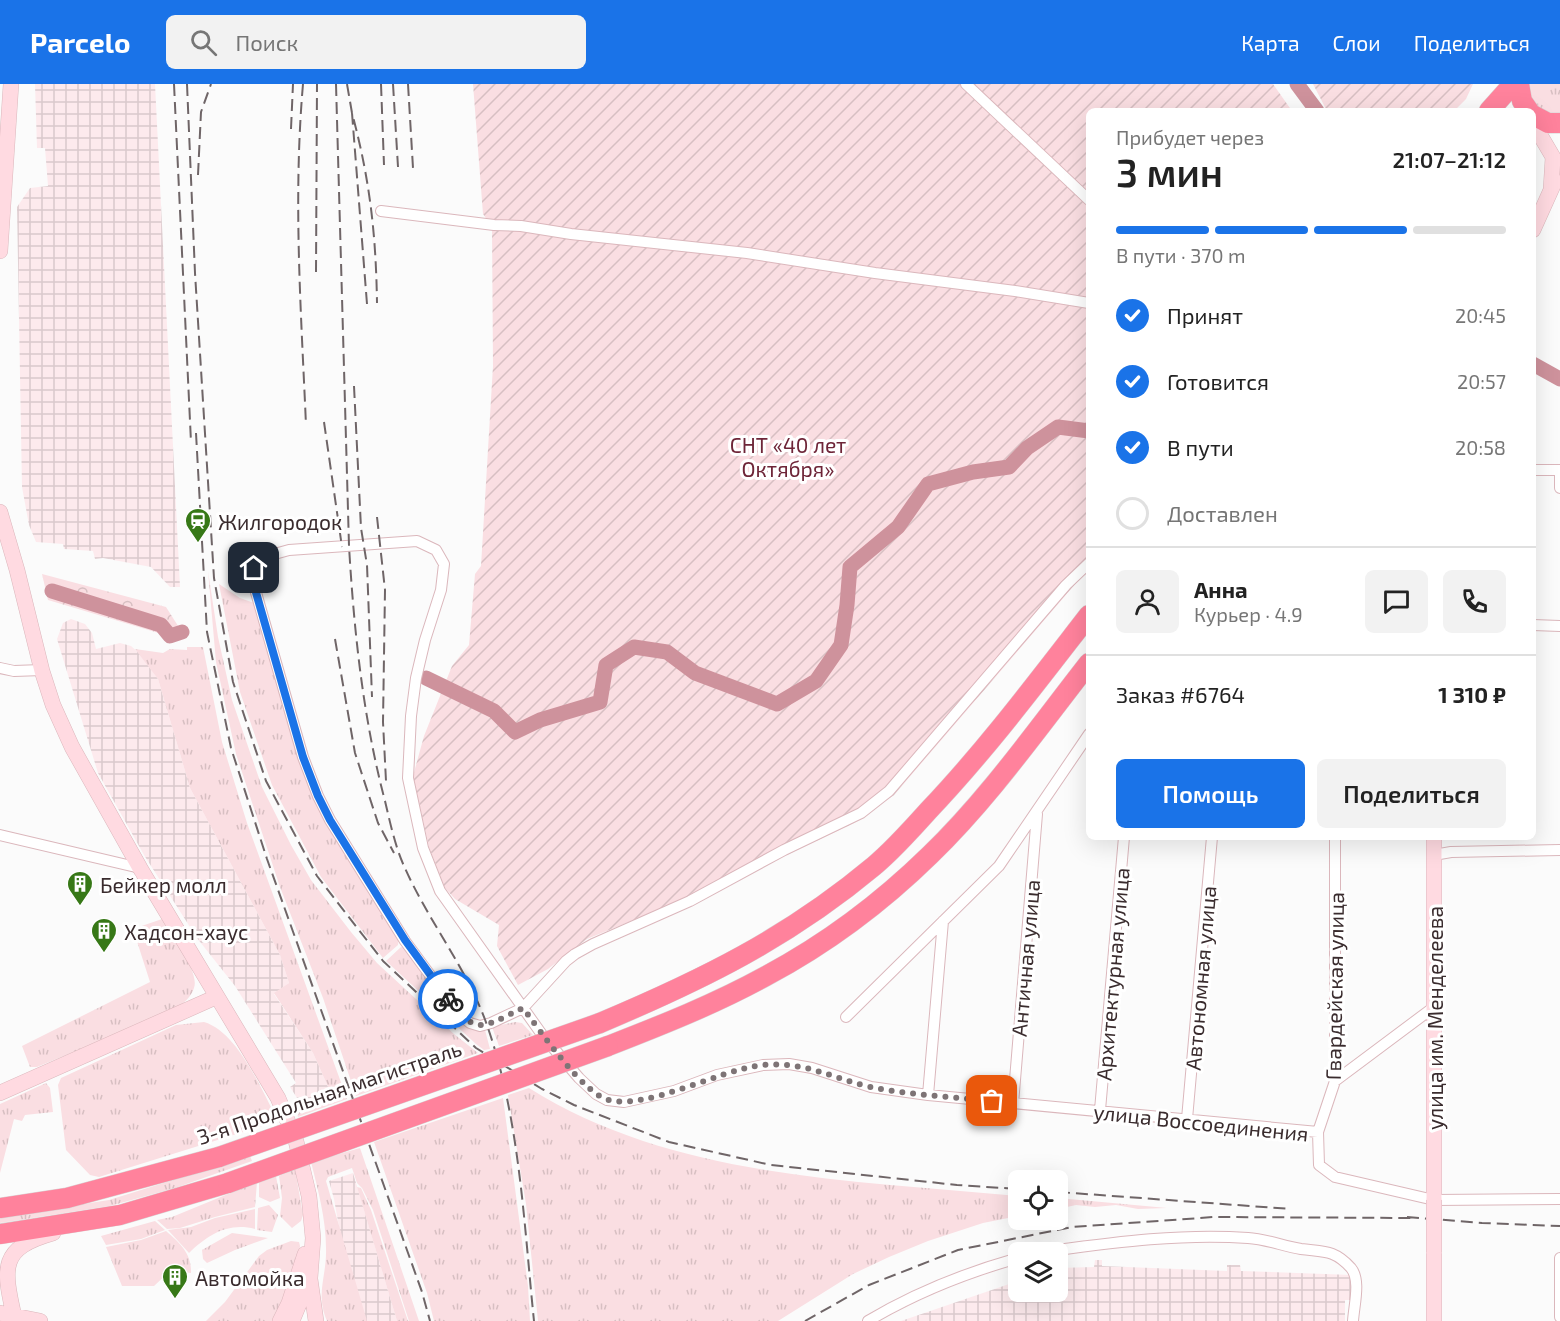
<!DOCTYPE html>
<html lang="ru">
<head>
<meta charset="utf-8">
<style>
  :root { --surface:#fff; --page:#f2f2f2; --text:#222; --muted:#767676; --line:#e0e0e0; --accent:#1a73e8 }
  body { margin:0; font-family:"Exo 2",sans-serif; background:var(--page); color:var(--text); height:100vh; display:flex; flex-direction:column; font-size:22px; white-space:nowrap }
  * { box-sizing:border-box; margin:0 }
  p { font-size:20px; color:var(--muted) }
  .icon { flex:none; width:33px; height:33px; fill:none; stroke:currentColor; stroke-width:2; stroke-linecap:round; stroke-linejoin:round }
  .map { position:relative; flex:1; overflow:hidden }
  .drawer { position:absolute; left:1086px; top:24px; width:450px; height:732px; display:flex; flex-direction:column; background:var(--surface); border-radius:9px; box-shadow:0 6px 24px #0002 }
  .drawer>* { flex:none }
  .controls { position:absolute; left:1008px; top:1086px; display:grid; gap:12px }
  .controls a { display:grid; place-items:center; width:60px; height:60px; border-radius:9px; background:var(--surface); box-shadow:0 6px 24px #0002; font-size:30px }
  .pin { position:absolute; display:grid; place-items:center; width:51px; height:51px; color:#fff; margin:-26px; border-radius:12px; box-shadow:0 3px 9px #0006 }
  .courier { position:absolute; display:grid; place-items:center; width:60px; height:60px; margin:-30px; border:4px solid #1a73e8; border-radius:50%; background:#fff; color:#222; box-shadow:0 2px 8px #0007 }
  .head em { font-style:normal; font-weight:600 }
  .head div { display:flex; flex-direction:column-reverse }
  .head { display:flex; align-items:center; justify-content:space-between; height:102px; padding:0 30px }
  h1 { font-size:39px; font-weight:600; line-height:45px }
  .bar { display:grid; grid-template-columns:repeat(4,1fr); gap:9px 6px; align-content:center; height:72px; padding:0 30px }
  .bar i { height:8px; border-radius:4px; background:var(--line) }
  .bar .selected { background:var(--accent) }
  .bar p { grid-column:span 4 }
  .line { display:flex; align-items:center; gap:15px; padding:0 30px; border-top:2px solid var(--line) }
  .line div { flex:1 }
  .round { display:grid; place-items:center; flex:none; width:63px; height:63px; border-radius:9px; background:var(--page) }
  ol { padding:0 30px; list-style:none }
  li { display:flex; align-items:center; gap:18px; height:66px }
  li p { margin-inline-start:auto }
  li .icon { padding:6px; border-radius:50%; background:var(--accent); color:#fff; stroke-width:4 }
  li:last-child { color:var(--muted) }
  li i { width:33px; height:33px; border:3px solid var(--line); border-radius:50% }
  .action { display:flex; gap:12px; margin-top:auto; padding:12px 30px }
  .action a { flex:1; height:69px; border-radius:9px; background:var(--accent); color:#fff; font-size:24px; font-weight:600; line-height:69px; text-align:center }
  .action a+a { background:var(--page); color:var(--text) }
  header { display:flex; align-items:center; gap:36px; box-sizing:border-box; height:84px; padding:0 30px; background:var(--accent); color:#fff }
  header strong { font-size:28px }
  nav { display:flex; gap:33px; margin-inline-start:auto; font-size:21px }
  .search { width:420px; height:54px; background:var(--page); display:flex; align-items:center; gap:15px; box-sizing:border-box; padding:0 21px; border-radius:9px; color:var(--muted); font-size:22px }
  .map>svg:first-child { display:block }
  .industrial { fill:url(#industrial-grid) }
  .grass { fill:url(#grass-tufts) }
  .forest { fill:url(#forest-crowns) }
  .garden { fill:url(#garden-furrows) }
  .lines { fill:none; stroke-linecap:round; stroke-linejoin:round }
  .river { stroke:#ce929c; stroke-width:15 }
  .street-casing { stroke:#dbb7bc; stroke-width:12 }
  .secondary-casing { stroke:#dbb7bc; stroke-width:16 }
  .highway-casing { stroke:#d8d5d5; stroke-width:21 }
  .street { stroke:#fff; stroke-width:10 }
  .secondary { stroke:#ffdae1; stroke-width:15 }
  .highway { stroke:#ff829c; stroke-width:20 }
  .rail { stroke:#6f6567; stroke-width:2; stroke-dasharray:12 6; stroke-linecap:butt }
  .secondary-bridge-casing { stroke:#dbb7bc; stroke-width:16; stroke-linecap:butt }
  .highway-bridge-casing { stroke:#d8d5d5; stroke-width:21; stroke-linecap:butt }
  .secondary-bridge { stroke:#ffdae1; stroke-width:15 }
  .highway-bridge { stroke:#ff829c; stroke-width:20 }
  .done { stroke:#7e7476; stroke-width:6; stroke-dasharray:0 10.8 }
  .route { stroke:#1a73e8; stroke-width:8 }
  .labels { text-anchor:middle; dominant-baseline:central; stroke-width:6; stroke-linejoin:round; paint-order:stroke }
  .park-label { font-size:21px; fill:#6e2538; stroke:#fff }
  .poi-label { font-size:21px; fill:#3a2c2e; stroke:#fff; text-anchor:start }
  .street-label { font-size:21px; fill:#3a2c2e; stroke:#fff }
</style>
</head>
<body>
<header>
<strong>Parcelo</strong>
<div class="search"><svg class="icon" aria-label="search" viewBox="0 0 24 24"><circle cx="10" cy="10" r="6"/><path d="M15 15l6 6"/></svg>Поиск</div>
<nav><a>Карта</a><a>Слои</a><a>Поделиться</a></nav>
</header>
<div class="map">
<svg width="1560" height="1237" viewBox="0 0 1560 1237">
  <defs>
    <pattern id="industrial-grid" width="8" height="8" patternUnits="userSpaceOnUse" patternTransform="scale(1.5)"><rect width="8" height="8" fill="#fdeaed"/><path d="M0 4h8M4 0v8" fill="none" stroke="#dac9cc"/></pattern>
    <pattern id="grass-tufts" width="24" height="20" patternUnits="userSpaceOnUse" patternTransform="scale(1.5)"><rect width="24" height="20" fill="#fadee2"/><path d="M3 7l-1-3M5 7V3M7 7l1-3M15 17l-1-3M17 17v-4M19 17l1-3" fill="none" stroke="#d7bfc2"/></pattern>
    <pattern id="forest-crowns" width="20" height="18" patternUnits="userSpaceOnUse" patternTransform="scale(1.5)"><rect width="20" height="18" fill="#fadee2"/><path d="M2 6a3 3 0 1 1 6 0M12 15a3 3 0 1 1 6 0" fill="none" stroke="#d7bfc2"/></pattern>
    <pattern id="garden-furrows" width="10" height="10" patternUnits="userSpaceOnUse" patternTransform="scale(1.5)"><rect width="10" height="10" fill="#fadee2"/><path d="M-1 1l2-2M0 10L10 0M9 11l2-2" fill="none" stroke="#d7bfc2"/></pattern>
  </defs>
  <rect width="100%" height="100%" fill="#fbfbfb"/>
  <path class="industrial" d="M35,0h120l25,503h-10l-19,-20 -48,-9 -8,1 -2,-8 -29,-2 -1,-5 -27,-2 -7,-17 -7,-38 -5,-280 13,-19 18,-2 -3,-38h-8z
    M71,535l14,5 7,9 4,16 24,-6 11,3 10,9 17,24 32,109 90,167 9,28 -15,11 39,59 16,36 -7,10 -22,11 -1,-9 -9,-14 6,-4 -61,-97 -38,-48 -53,-83 -46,-82 -41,-134 6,-16z
    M353,1089l44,148h-41l-22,-122 -5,-18z
    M1095,1176h7v6l125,5v-6h13l1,6 111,4 -1,25h-6v21h-444l117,-40v11h40v-24l36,-1z"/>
  <path class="grass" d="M1527,0h33v34l-24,-8 -10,-23z
    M208,487l10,66 14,63 30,87 29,58 20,35 40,52 26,31 77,71 24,19 -122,43 -33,-98 -43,-111 -44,-133 -20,-92z
    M219,500l21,14 14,5 86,242 32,54 27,37 -1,9 -15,13 -62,-81 -49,-92 -32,-93z
    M187,563h16l19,95 25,81 100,276 -49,18 -1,-5 25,-13 7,-10 -16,-36 -39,-60 15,-10 -9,-28 -90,-167 -32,-109 -23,-30 28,4 7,-4 17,1z
    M162,835c9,15 38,53 32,69 -3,10 -12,16 -19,22l-138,57h-7l-8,-21 128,-64 -17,-53z
    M401,863l4,1 49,65 31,17 5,19 -6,1 -8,-6 -90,-83z
    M204,938c34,10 58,69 74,99l-179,56 -9,-2 -24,-25 -8,-65 3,-7 115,-53z
    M515,938l7,1 11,12 -34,11 -7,-19z
    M46,999l4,5 3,24 -28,3 -3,6 -8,-2 -14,54v-69z
    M529,1004c145,91 324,92 489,108v20l-35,7 -55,18 -39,16 -36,17 -75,47h-240l-12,-117 -18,-109z
    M503,1014l25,188 2,35h-96l-7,-28 -53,-151z
    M360,1064l59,173h-10l-36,-111 -11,-22 -5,-5 -5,-15 -24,9 -2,4 41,140h-40c-12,-28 0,-44 -1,-73 0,-29 -8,-58 -15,-86z
    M250,1072l2,5 -77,27 -65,18 -110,17v-6l109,-17z
    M295,1085l8,46 -2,6 -9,7 -12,-12 2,-18 -3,-22z
    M276,1092l4,22 -10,4 -11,-5v-16z
    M257,1098l-2,25 -40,10 -35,11 -13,1 -10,-9 15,-3z
    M357,1103l4,1 10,22 37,111h-11z
    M1058,1114l109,10 -29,1 -22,-4 -21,2 -19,-2 -18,4z
    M269,1121l9,10 -6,17 -15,-2 1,-22z
    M255,1125v20c-27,-7 -47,6 -66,24l-21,-23 23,-3 24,-9z
    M155,1137l10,9 -24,9 -35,6 -5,-9z
    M166,1147c14,12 26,23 25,42l-21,-2 -16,15h-32l-16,-39 35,-7z
    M232,1149l36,5 -33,12 -28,13 -4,-4 -1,-9z
    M291,1157l8,1 1,4 -1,10 -23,65h-70l19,-19 34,-46 8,-6z"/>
  <path class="forest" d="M42,490l124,33 14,22 -18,5 -114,-34z"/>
  <path class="garden" d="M473,0h800l19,27h-203v457l-195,227 -40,28 -99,47 -168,69 -39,30 -30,16 -21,-39 2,-21 -44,-26 -10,-11 -16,-41 -16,-71 11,-40 28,-70 17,-21 6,-71 6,-8 12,-200 -1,-139 -9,-13z
    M1313,0h160l-7,15 -12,12h-127z"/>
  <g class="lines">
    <path class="river" d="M1297,0l20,27
      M1533,280l27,15
      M52,507l109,34 9,11 12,-4
      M426,594l68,33 21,21 25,-12 60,-18 6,-37 28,-18 33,5 28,21 82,31 39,-23 25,-36 6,-40 3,-38 48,-40 30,-43 45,-12 36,-5 18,-19 31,-21 31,4"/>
    <defs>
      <path id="street" d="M966,0l123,116
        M381,127l113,14 27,1 50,8 176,19 128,20 140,18 74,12
        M1533,386h27
        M1560,386v18
        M1089,479l-23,22 -177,206 -28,22 -77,37 -94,51 -97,43 -18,10 -9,7 -43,47 -32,15 -11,3 -10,-3 -12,-10 -53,-72 -75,-121 -12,-24 -15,-39 -48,-168 -1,-21 17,-13 18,-5 128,-9 19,9 8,14 -3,26 -16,50 -9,38 -5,38 -3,62 15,70 17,43 103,145 36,42 17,16 11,6 17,2 50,-11 43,-16 46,-10 26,-1 23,4 59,19 57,8 390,37
        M1533,541l27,1
        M0,584l14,3 28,-1
        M0,751l140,33
        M1335,753v244l-17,51 1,33 16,12 99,23 126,-1
        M1434,771l17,-3 109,-2
        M846,933l153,-151 90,-132
        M1335,997l99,-74
        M928,1011l15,-174
        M1013,1020l24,-290
        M1100,1026l24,-273
        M1187,1035l25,-282
        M1042,1168c68,-9 137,-19 206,-14 18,1 35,8 53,11 22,3 33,0 50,19 10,12 3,37 2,53
        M1560,1174v59
        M868,1237c47,-28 97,-48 150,-63"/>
      <path id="secondary" d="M1533,39l20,34 -2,32
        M1533,146l22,-49
        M0,167l11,-167
        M0,428l17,58 25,101 11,34 19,42 68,121 138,230 18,43 13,55 4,42 -3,40 -18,43
        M1434,753v363
        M0,1009l216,-96
        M1434,1168v69
        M310,1195l6,42
        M0,1229l40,8
        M14,1232c-11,-49 -14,-68 39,-83
        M280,1237l9,-18 16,-49"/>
      <path id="highway" d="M1519,0l3,17 7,10
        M1489,27l24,-27
        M1533,31l15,8h12
        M600,939c102,-43 188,-85 274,-157 19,-16 37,-36 54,-55 58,-61 109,-129 161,-196
        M608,962c54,-21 107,-42 158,-70 60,-32 115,-73 164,-121 59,-57 108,-127 159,-192
        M0,1124l67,-10 152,-41
        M0,1150l120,-19 108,-32"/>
    </defs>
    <use href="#street" class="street-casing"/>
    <use href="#secondary" class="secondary-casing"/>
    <use href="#highway" class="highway-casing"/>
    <use href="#street" class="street"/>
    <use href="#secondary" class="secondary"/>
    <use href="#highway" class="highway"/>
    <path class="rail" d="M174,0l17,358
      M187,0l8,189 19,305 19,104 33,99 51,95 66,85 93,87 66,41 32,16 95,37 102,23 186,20 61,4
      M303,0c-10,115 -2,226 3,341
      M336,0l13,462c5,85 14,172 36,255 5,21 10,45 19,65 25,57 66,106 85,165 31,92 35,194 45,290
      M347,0l5,29
      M381,0l3,81
      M393,0l5,83
      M408,0l5,84
      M291,45l2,-45
      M198,91l3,-63 10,-28
      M316,188l1,-188
      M367,220l-15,-191c18,67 24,122 25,190
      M354,302l7,142 6,37 5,132
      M324,338l18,125
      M196,349l11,199 24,116 36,111 155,433 8,29
      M377,433l8,73 -2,132 3,59
      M335,555l20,114 23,70 16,30
      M1058,1108l233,17
      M1407,1133l75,6 78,3
      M805,1237l64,-36 89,-35 114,-23 142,-10 202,1"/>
    <defs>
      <path id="secondary-bridge" d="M1434,1116v52"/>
      <path id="highway-bridge" d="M219,1073l381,-134
        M228,1099l380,-137"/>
    </defs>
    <use href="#secondary-bridge" class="secondary-bridge-casing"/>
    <use href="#highway-bridge" class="highway-bridge-casing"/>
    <use href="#secondary-bridge" class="secondary-bridge"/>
    <use href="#highway-bridge" class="highway-bridge"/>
  </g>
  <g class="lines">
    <path class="done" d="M448,915c29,39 36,27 75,9 16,21 61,87 86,92 39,10 111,-31 155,-35 39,-4 69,13 106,22 40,8 82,10 122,14"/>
    <path class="route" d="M254,484l1,21 48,168 15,39 12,24 75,120 43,59"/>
  </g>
  <defs>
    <symbol id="station-pin" viewBox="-11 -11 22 30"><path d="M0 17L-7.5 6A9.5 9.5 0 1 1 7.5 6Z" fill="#377817" stroke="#fff"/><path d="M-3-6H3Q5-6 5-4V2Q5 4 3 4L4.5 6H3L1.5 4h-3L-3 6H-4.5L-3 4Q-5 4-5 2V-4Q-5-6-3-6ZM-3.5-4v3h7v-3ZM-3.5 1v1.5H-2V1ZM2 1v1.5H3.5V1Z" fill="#fff"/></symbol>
    <symbol id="building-pin" viewBox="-11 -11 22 30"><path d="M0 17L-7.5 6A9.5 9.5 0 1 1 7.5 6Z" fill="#377817" stroke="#fff"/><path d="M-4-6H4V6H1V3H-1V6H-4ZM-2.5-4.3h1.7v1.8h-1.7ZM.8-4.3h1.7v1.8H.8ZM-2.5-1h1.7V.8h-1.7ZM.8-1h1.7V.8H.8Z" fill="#fff"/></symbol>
  </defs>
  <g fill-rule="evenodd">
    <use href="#station-pin" x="183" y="422" width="30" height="40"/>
    <use href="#building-pin" x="65" y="785" width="30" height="40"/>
    <use href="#building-pin" x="89" y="832" width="30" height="40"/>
    <use href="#building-pin" x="160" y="1178" width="30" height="40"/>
  </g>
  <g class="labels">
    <g class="park-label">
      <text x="788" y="360">СНТ «40 лет<tspan x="788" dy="24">Октября»</tspan></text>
    </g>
    <g class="poi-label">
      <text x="218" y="437">Жилгородок</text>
      <text x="100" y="800">Бейкер молл</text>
      <text x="124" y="847">Хадсон-хаус</text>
      <text x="195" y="1193">Автомойка</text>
    </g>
    <g class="street-label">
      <text transform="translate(1025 874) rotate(-85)">Античная улица</text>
      <text transform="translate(1112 890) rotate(-85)">Архитектурная улица</text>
      <text transform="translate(1200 894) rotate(-85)">Автономная улица</text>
      <text transform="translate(1334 902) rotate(-89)">Гвардейская улица</text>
      <text transform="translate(1434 934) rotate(-90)">улица им. Менделеева</text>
      <text transform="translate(329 1008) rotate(-19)">3-я Продольная магистраль</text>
      <text transform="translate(1201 1038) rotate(6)">улица Воссоединения</text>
    </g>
  </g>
</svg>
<div class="controls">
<a><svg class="icon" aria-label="locate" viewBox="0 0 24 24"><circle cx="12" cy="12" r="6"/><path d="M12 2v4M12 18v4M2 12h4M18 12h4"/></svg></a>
<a><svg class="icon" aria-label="layers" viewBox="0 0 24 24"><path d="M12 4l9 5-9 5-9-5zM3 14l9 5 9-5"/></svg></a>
</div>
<div class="pin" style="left:992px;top:1017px;background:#ea580c"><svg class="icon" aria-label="bag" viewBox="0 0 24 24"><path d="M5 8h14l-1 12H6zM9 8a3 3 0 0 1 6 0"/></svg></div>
<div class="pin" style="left:254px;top:484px;background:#1f2937"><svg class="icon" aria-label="home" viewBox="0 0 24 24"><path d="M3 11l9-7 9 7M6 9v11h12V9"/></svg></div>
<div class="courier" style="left:448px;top:915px"><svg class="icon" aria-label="bike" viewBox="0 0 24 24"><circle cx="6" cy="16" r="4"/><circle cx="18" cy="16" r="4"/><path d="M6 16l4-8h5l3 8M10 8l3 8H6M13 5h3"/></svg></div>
<section class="drawer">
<div class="head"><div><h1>3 мин</h1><p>Прибудет через</p></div><em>21:07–21:12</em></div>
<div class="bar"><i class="selected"></i><i class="selected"></i><i class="selected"></i><i></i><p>В пути · 370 m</p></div>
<ol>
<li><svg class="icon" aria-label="check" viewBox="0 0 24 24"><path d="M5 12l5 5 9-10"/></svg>Принят<p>20:45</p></li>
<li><svg class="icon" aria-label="check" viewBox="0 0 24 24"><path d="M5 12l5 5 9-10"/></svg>Готовится<p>20:57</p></li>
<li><svg class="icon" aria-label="check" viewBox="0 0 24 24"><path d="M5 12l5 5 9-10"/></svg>В пути<p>20:58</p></li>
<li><i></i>Доставлен</li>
</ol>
<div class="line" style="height:108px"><a class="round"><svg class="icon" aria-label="person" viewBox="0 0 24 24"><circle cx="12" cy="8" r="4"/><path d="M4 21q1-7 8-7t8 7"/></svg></a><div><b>Анна</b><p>Курьер · 4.9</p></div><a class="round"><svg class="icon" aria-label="chat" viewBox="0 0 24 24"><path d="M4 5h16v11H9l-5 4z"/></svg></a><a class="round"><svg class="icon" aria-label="phone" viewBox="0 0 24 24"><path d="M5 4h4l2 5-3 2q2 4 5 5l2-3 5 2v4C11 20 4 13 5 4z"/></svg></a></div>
<div class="line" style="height:78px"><div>Заказ #6764</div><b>1 310 ₽</b></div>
<div class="action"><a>Помощь</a><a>Поделиться</a></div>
</section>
</div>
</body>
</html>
